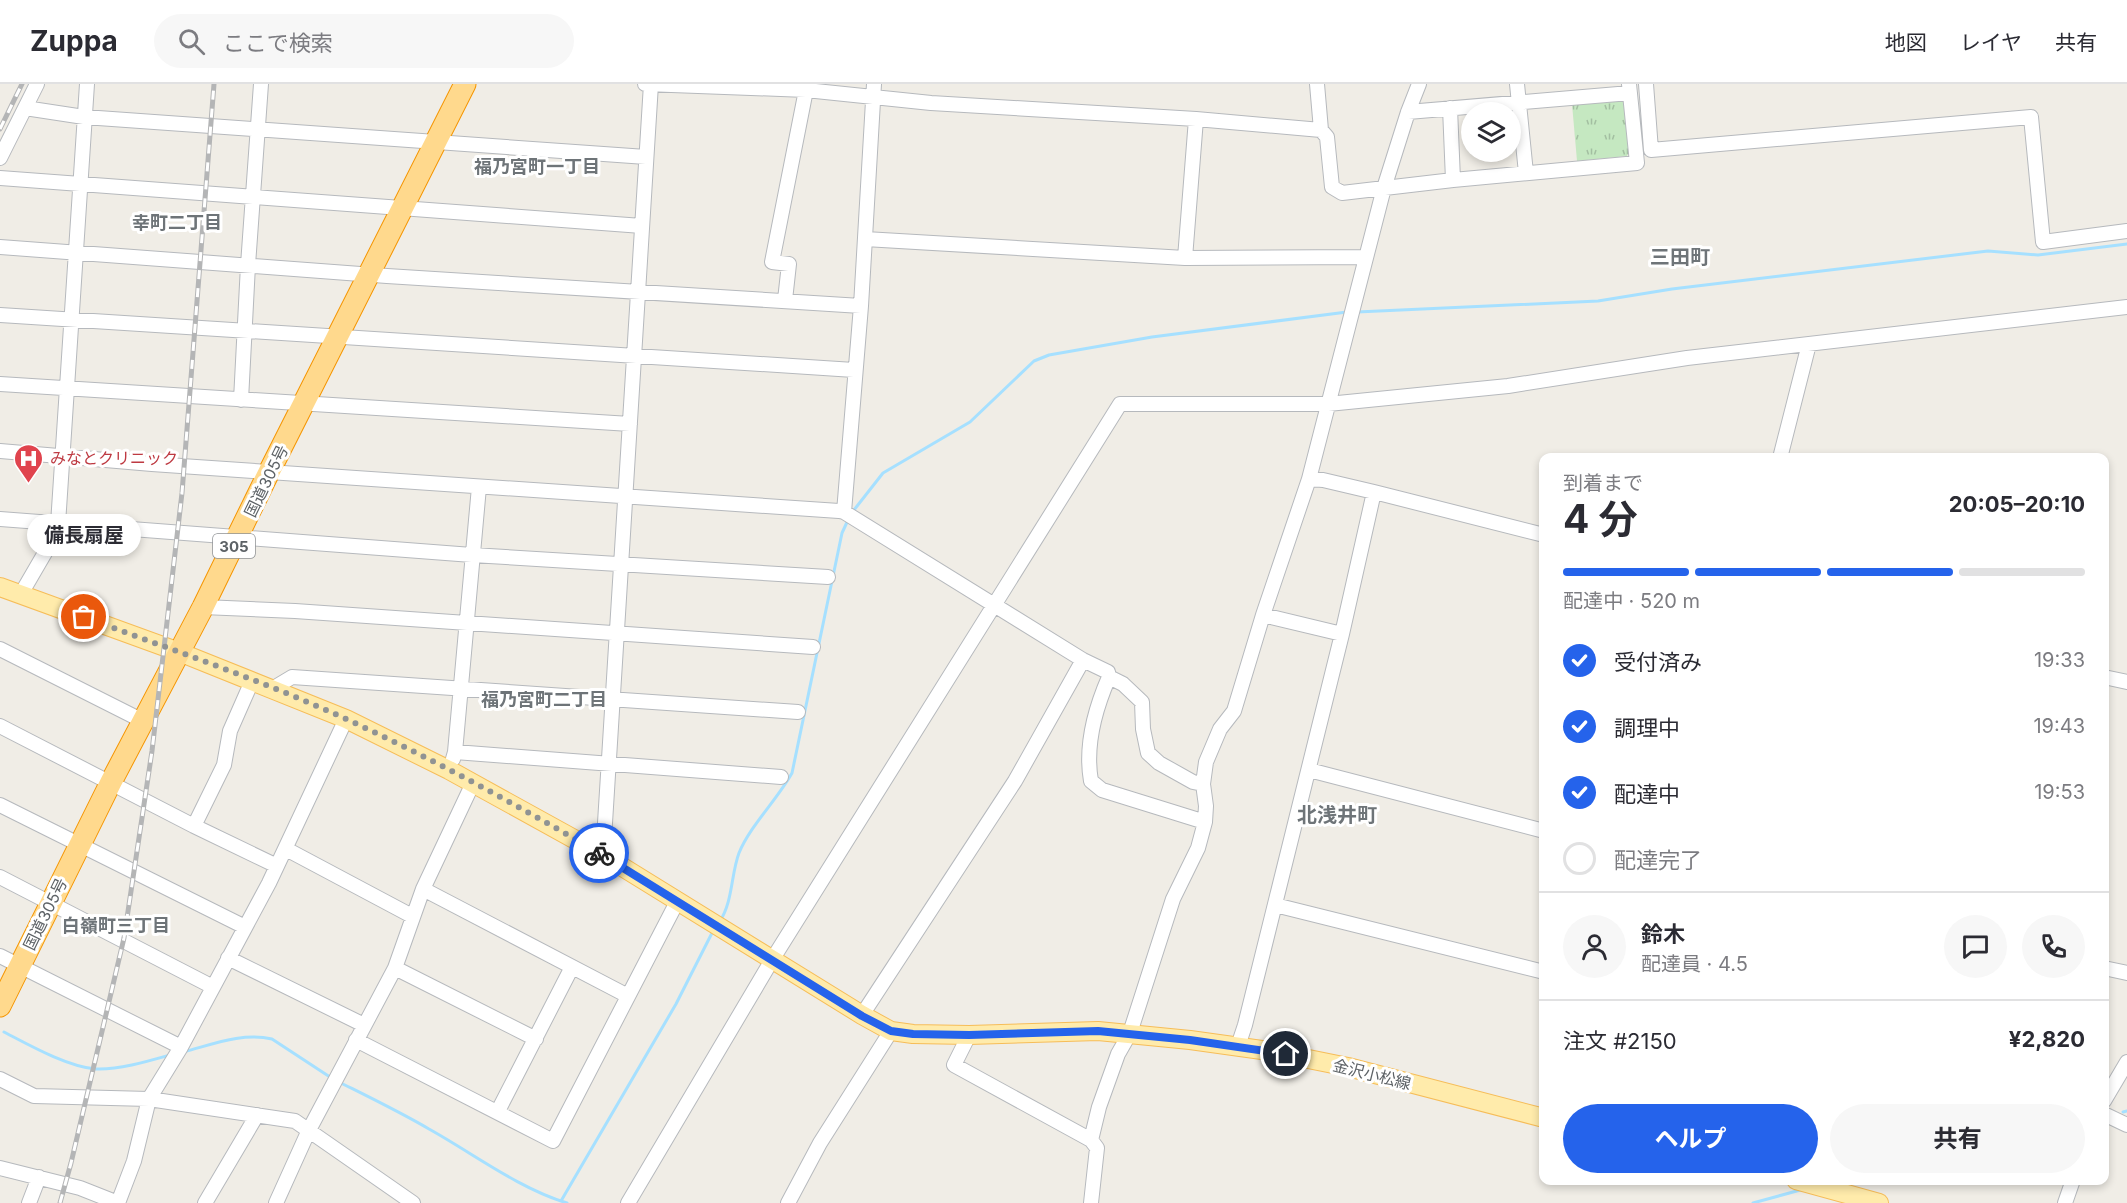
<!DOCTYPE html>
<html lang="ja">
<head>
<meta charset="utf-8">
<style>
  :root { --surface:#fff; --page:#f7f7f7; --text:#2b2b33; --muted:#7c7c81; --line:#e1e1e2; --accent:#2563eb }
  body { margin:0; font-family:Inter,"Noto Sans JP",sans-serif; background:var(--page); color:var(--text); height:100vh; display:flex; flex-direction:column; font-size:22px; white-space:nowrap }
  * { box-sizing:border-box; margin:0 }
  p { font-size:20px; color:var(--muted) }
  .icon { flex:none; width:33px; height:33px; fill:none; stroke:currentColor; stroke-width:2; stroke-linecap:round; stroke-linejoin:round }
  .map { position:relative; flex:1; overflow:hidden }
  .sheet { position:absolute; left:1539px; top:369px; width:570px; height:732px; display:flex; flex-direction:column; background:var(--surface); border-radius:12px; box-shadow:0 3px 9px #0003 }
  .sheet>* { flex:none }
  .buttons { position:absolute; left:1461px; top:18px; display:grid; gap:12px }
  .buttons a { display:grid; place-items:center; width:60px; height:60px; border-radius:50%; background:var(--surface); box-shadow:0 3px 9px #0003; font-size:30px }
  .pin { position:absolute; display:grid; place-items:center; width:51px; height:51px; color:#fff; margin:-26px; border:3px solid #fff; border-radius:50%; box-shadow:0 2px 6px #0007 }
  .courier { position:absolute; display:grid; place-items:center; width:60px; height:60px; margin:-30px; border:4px solid #2563eb; border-radius:50%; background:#fff; color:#222; box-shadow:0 2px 8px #0007 }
  .bubble { position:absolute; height:42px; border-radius:21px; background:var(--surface); box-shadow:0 3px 9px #0003; font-size:20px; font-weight:700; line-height:42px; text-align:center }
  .overview em { font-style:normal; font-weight:700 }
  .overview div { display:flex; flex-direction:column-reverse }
  .overview { display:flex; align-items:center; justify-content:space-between; height:102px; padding:0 24px }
  h1 { font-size:39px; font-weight:700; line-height:45px }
  .bar { display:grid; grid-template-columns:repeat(4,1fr); gap:9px 6px; align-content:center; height:72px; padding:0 24px }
  .bar i { height:8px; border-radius:4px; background:var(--line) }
  .bar .current { background:var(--accent) }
  .bar p { grid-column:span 4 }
  .line { display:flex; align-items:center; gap:15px; padding:0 24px; border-top:2px solid var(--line) }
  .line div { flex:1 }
  .round { display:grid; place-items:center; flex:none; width:63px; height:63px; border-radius:32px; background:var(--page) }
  ol { padding:0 24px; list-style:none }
  li { display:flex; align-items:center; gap:18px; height:66px }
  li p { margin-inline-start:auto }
  li .icon { padding:6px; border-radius:50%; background:var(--accent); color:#fff; stroke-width:4 }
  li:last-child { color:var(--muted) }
  li i { width:33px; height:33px; border:3px solid var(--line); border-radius:50% }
  .cta { display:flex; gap:12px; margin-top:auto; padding:12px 24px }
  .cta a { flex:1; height:69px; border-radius:36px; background:var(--accent); color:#fff; font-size:24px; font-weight:700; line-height:69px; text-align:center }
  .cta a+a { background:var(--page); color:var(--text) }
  header { display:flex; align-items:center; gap:36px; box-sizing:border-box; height:84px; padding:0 30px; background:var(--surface); border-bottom:2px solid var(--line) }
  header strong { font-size:28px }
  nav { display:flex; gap:33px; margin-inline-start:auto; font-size:21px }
  .search { width:420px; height:54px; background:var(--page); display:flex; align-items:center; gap:15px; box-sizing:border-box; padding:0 21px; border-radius:33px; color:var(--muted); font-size:22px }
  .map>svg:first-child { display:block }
  .park { fill:url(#park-tufts) }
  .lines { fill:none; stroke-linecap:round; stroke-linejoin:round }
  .stream { stroke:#a6e0ff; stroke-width:3 }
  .minor-casing { stroke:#b6b9bd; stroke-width:16 }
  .major-casing { stroke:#f6bd59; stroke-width:20 }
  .highway-casing { stroke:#f59500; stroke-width:23 }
  .minor { stroke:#fff; stroke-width:14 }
  .major { stroke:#ffebab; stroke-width:18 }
  .highway { stroke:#ffd98d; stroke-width:21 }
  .rail-casing { stroke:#b4b5b6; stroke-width:5 }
  .rail { stroke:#fff; stroke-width:3; stroke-dasharray:9; stroke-linecap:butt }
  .done { stroke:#909393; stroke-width:6; stroke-dasharray:0 10.8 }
  .route { stroke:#2563eb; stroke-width:8 }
  .labels { text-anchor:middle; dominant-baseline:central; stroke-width:6; stroke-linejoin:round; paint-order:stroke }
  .shield { fill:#fff; stroke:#8e9194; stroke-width:1.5 }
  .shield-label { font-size:15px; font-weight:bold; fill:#5d6266 }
  .health-label { font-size:16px; fill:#be3a42; stroke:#fff; text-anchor:start }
  .street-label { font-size:16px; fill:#5d6266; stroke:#fff }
  .neighbourhood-label { font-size:18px; font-weight:bold; fill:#6e7478; stroke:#fff }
  .quarter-label { font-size:20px; font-weight:bold; fill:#6e7478; stroke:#fff }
</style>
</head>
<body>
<header>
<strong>Zuppa</strong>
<div class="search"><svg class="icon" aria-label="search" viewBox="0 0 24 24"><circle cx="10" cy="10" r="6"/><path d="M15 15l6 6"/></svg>ここで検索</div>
<nav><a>地図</a><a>レイヤ</a><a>共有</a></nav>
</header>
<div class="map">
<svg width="2127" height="1119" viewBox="0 0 2127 1119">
  <defs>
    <pattern id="park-tufts" width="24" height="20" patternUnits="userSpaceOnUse" patternTransform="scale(1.5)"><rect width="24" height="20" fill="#c5e8c1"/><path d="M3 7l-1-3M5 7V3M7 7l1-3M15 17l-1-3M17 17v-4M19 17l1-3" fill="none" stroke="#a3bfa1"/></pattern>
  </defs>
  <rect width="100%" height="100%" fill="#f0ede6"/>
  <path class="park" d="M1620,15l5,1 4,51 -2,5 -50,5 -5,-57z"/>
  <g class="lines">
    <path class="stream" d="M1357,228l241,-11 74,-12 316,-38 50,4 89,-11
      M854,426l29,-37 87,-51 64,-61 15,-6 103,-18 195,-25
      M720,837c13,-20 11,-47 19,-68 11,-27 38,-53 53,-80l50,-240 6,-13
      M4,948c25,13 64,35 92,37 23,1 53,-8 74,-14
      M183,968c28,-7 59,-20 89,-13l61,40
      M339,998c30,15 61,30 90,47 45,25 89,59 138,74
      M2123,1028l4,-1
      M561,1117l115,-197 37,-73
      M1753,1119l51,-14"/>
    <defs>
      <path id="minor" d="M645,0l161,6 125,13 265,16 125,11 6,7 5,50 10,6 111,-13 184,-17 -8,-79
        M1317,0l4,46
        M1517,0l9,89
        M1646,0l5,66 380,-33 12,125 84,-11
        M25,24l59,9 562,40
        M1450,24l3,72
        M1408,28l222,-19
        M0,74l37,-74
        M0,94l642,48
        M865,155l320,19 181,-1
        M0,163l387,29 474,30
        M1185,174l11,-139
        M785,216l4,-36 -17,-2 34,-172
        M0,231l854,55
        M0,300l630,40
        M241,316l7,-135 13,-181
        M0,367l152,13 687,47 5,1 239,148 25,12 1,5 14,7 19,18 1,27 5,24 11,10 34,19 10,2
        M1780,374l29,-114
        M1309,395l14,1 51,12 170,43
        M844,428l17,-206 13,-222
        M0,435l472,36 356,22
        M21,510l25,-43 12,-27 29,-440
        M203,523l92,4 518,36
        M1263,531l79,19
        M0,565l143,72
        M1109,593c-14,32 -24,70 -18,104l11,9 103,32
        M2104,593l23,5
        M272,605l20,-12 506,35
        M0,642l194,100 83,40
        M455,668l326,25
        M453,675l2,-7 24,-265
        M1309,686l235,61
        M0,721l245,122
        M194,742l30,-61 6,-34 22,-50
        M286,765l126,67
        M603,771l48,-771
        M0,793l213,110
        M423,805l205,107
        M1275,821l269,67
        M0,872l181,91
        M228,874l136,67
        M395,884l141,71
        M2104,884l23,5
        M862,931l153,-234 68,-121
        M969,951l-15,30 137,75 6,8 -6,55
        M356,956l197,101 124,-239
        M1238,962l7,-21 97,-391 32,-142
        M0,995l34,17 115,3 146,22 118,82
        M2104,1017l23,-39
        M498,1027l74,-144
        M2104,1030l23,11
        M1091,1056l8,-33 19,-53 12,-21 43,-134 25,-51 7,-26 1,-16 -3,-22 3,-22 14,-33 14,-18 29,-96 46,-136 75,-291 24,-76 11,-28
        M0,1084l80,20 38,15
        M29,1119l10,-26
        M118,1119l16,-42 15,-62 32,-52 88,-164 77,-164
        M205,1119l52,-88
        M276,1119l33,-73 86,-162 28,-79 50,-106
        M628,1119l144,-243 348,-556h208l180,-18 179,-28 440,-51
        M788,1119l32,-60 71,-112
        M2065,1119l8,-23"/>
      <path id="major" d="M0,503l179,65 167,67 103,51 154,85 259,160 29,16 22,3 56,1 129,-4 92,9 79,11 79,16 196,51
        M1796,1096l83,23"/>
      <path id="highway" d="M0,922l111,-224 92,-175 66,-135 196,-388"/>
    </defs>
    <use href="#minor" class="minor-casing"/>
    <use href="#major" class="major-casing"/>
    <use href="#highway" class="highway-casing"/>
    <use href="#minor" class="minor"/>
    <use href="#major" class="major"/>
    <use href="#highway" class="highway"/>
    <defs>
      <path id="rail" d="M0,45l22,-45
        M60,1119l11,-40 53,-225 28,-187 30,-258 32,-409"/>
    </defs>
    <use href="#rail" class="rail-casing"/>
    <use href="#rail" class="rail"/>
  </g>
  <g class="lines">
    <path class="done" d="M84,533c88,33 177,63 262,102 87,40 171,86 253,134"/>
    <path class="route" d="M599,769l263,163 29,15 22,3 56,1 129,-4 92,9 96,14"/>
  </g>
  <defs>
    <symbol id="hospital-pin" viewBox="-11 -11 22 30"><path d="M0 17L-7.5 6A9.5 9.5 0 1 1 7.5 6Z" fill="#e0444e" stroke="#fff"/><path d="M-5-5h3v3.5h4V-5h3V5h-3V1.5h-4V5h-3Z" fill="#fff"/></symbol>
  </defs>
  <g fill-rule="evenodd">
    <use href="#hospital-pin" x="12" y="358" width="33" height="45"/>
  </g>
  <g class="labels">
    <rect class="shield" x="213" y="450" width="42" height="24" rx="4.5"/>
    <g class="shield-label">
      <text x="234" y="462">305</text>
    </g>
    <g class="health-label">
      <text x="50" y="374">みなとクリニック</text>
    </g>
    <g class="street-label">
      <text transform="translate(266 397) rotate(-64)">国道305号</text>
      <text transform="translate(45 830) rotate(-64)">国道305号</text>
      <text transform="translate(1372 990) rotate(14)">金沢小松線</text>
    </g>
    <g class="neighbourhood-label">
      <text x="537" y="82">福乃宮町一丁目</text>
      <text x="177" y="138">幸町二丁目</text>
      <text x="544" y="615">福乃宮町二丁目</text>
      <text x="116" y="841">白嶺町三丁目</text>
    </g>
    <g class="quarter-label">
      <text x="1680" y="173">三田町</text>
      <text x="1337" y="731">北浅井町</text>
    </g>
  </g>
</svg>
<div class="buttons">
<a><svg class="icon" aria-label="layers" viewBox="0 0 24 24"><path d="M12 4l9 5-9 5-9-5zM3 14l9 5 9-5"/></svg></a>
</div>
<div class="pin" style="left:84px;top:533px;background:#ea580c"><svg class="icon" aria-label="bag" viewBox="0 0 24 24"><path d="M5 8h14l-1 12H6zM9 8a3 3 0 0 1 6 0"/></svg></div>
<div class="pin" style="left:1286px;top:970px;background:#1f2937"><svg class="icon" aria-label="home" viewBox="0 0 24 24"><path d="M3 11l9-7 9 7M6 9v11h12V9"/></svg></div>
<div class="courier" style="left:599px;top:769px"><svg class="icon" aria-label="bike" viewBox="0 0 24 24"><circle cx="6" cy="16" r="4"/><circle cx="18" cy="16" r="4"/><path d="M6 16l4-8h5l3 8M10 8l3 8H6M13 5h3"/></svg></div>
<div class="bubble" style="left:27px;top:430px;width:114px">備長扇屋</div>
<section class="sheet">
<div class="overview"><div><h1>4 分</h1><p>到着まで</p></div><em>20:05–20:10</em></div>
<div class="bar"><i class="current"></i><i class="current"></i><i class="current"></i><i></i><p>配達中 · 520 m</p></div>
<ol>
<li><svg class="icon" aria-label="check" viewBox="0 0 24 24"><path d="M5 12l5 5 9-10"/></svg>受付済み<p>19:33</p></li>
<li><svg class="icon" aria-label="check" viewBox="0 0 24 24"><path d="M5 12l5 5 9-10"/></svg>調理中<p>19:43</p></li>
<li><svg class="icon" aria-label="check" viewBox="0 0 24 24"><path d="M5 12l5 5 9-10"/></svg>配達中<p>19:53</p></li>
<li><i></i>配達完了</li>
</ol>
<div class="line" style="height:108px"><a class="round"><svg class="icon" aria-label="person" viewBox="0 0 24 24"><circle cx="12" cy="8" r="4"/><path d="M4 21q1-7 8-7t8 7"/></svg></a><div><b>鈴木</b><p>配達員 · 4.5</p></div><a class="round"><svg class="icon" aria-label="chat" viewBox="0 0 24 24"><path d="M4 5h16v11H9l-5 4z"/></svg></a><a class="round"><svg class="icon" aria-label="phone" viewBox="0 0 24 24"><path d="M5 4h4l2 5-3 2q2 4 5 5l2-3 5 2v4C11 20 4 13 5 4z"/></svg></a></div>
<div class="line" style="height:78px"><div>注文 #2150</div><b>¥2,820</b></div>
<div class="cta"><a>ヘルプ</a><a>共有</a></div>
</section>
</div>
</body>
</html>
